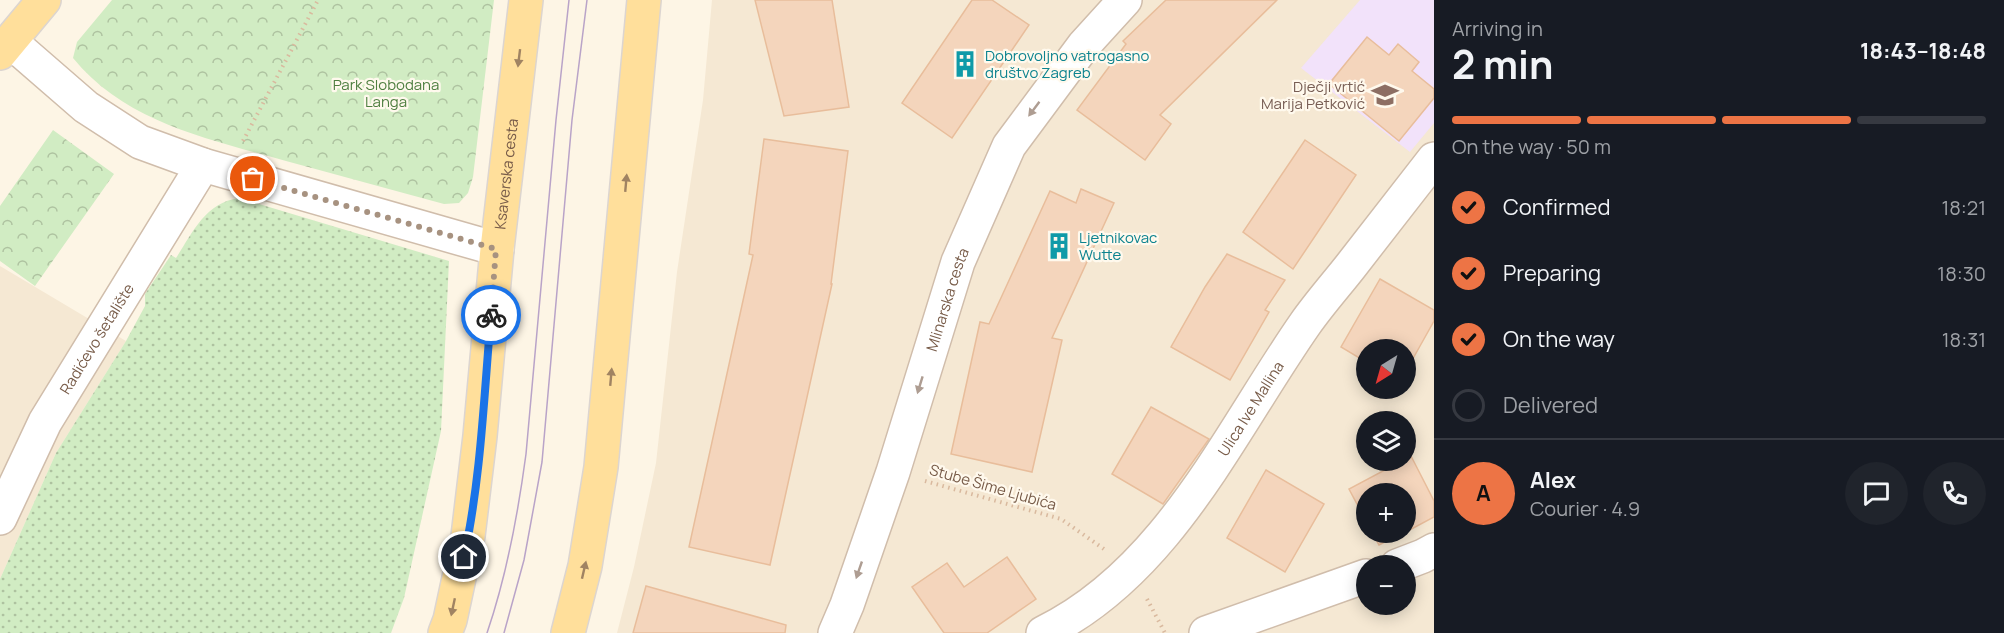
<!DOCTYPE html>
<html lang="en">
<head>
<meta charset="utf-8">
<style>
  :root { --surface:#171b24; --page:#20242c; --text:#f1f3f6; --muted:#9ea1a6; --line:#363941; --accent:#ed7445 }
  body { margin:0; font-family:Manrope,sans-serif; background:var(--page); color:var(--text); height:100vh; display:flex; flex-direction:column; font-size:22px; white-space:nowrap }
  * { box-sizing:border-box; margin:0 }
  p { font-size:20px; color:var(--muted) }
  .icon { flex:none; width:33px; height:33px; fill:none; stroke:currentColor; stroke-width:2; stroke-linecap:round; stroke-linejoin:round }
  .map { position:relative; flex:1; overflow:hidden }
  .panel { display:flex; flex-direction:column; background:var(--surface); width:570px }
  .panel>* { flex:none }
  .needle { width:39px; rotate:217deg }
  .fabs { position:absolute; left:1356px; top:339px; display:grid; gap:12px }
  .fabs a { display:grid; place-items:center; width:60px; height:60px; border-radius:50%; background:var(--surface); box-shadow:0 3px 15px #0003; font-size:30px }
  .pin { position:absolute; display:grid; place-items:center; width:51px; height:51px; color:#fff; margin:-26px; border:3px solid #fff; border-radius:50%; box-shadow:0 2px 6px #0007 }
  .courier { position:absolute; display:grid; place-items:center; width:60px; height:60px; margin:-30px; border:4px solid #1a73e8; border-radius:50%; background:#fff; color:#222; box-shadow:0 2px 8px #0007 }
  .headline em { font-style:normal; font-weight:700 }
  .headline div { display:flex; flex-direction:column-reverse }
  .headline { display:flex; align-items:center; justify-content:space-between; height:102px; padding:0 18px }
  h1 { font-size:39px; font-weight:700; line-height:45px }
  .bar { display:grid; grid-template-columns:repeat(4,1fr); gap:9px 6px; align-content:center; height:72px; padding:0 18px }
  .bar i { height:8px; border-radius:4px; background:var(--line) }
  .bar .active { background:var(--accent) }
  .bar p { grid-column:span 4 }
  .line { display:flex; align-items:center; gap:15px; padding:0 18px; border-top:2px solid var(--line) }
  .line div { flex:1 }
  .round { display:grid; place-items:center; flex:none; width:63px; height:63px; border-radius:32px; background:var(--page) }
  ol { padding:0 18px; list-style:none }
  li { display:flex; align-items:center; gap:18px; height:66px }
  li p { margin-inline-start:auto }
  li .icon { padding:6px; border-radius:50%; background:var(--accent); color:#111; stroke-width:4 }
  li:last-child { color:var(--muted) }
  li i { width:33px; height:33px; border:3px solid var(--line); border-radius:50% }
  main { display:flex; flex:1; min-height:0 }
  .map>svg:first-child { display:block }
  .residential { fill:#f5e8d3; fill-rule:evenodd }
  .education { fill:#f2e2fa }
  .grass { fill:url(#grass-dots) }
  .park { fill:url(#park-crowns) }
  .building { fill:#f4d5bc; stroke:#e8bd9b; stroke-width:1.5 }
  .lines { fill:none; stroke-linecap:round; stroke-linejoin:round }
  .minor-casing { stroke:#d0bdab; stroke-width:36 }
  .major-casing { stroke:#dcd5d0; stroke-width:36 }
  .path { stroke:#d9b99e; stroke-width:4; stroke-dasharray:1.5 4.5; stroke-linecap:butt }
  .minor { stroke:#fff; stroke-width:33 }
  .major { stroke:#ffdf9b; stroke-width:33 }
  .tram { stroke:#b9a3c8; stroke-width:1.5 }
  .oneway { fill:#a08362 }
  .oneway2 { fill:#ae9d92 }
  .done { stroke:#a79280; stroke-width:6; stroke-dasharray:0 10.8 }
  .route { stroke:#1a73e8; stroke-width:8 }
  .labels { text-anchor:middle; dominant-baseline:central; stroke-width:4.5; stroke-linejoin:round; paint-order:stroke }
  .culture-label { font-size:15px; fill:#0d838f; stroke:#fff9ed; text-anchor:start }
  .park-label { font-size:15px; fill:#4f7f40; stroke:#fff9ed }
  .education-label { font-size:15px; fill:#785e54; stroke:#fff9ed; text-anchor:end }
  .street-label { font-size:15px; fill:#785c49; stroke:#fff9ed }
</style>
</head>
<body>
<main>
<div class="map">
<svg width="1434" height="633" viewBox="0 0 1434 633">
  <defs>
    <pattern id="grass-dots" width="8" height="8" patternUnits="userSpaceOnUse" patternTransform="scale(1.5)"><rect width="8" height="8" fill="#d1ecc3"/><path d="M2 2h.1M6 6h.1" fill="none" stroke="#aec2a0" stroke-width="1.8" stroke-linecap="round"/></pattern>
    <pattern id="park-crowns" width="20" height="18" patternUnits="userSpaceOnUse" patternTransform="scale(1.5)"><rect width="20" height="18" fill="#d1ecc3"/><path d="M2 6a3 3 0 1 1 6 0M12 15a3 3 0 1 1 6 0" fill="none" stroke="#aec2a0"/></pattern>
  </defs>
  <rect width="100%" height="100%" fill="#fdf5e5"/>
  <path class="residential" d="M712,0h722v633h-817l17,-66 22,-104 21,-191 26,-172zM1366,350h40v38h-40zM1366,422h40v38h-40zM1366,494h40v38h-40zM1366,566h40v38h-40z
    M0,266l126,75 -70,112 -56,126z"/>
  <path class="education" d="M1360,0h74v123l-24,29 -109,-84z"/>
  <path class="grass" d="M239,198l210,63 -8,170 -37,167 -13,35h-391v-54l56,-126 70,-112 19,-35v-12l26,-39 5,3c17,-26 29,-55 63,-60z"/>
  <path class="park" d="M112,0h382l-21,177 -5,16 -9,10 -15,1c-53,-14 -105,-29 -158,-43 -77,-22 -160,-38 -213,-103l4,-16z
    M53,130l61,44 -79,112 -35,-25v-55z"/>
  <path class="building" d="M755,0h77l17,107 -65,9z
    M972,0h20l37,25 -77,113 -50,-35z
    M1166,0h111l-117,115 11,9 -26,36 -68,-50 49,-66 -3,-3z
    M1367,37l22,18 9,-11 21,18 -7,9 22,18v9l-35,43 -70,-57z
    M764,139l84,12 -17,133h1l-62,281 -81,-18 64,-292 -4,-1z
    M1305,140l51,35 -63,94 -50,-37z
    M1081,189l33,14 -62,135 10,2 -30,132 -81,-18 29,-132 9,2 61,-133 26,12z
    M1227,254l58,26 -20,30 4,2 -39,68 -59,-33 34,-60z
    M1380,279l54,31v11l-28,50v-21h-40v12l-25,-15z
    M1151,407l58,32 -46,65 -51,-30z
    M1411,456l23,45v16l-28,15v-38h-40v27l-17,-32z
    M1266,470l58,34 -39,68 -58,-34z
    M1372,532h32l-25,13z
    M1007,557l29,42 -49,34h-43l-32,-46 35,-24 17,24z
    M646,586l140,39 -1,8h-152z"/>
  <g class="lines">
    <defs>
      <g id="minor">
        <path d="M10,41l76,66 54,35 63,23 294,84"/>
        <path id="s1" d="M0,518l45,-96 158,-257"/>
        <path d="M1397,566l26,-10 11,-6"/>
        <path id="s2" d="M835,633l12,-28 46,-133 65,-210 51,-116 75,-101 41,-45"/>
        <path id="s3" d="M1043,633c125,-61 186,-200 262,-309 14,-20 30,-38 45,-57 28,-36 56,-72 84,-108"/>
        <path d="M1206,633l160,-57"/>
      </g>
      <g id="major">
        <path d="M0,53l44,-53"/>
        <path id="s4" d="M445,633l5,-13 18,-84 12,-100 17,-187 29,-249"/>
        <path d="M568,633l17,-67 16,-99 43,-467"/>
      </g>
    </defs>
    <use href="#minor" class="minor-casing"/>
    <use href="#major" class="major-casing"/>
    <path class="path" d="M243,141l75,-141
      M925,481l136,38 43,30
      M1147,599l18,34"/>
    <use href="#minor" class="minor"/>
    <use href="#major" class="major"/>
    <path class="tram" d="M487,633c20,-58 31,-119 39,-179l30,-334 13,-120
      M504,633l20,-73 18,-98 30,-342 15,-120"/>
  </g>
  <defs><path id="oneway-solid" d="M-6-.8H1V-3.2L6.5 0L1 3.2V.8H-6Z" transform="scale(1.5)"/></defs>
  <g class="oneway">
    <use href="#oneway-solid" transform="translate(519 58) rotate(97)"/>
    <use href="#oneway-solid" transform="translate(626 183) rotate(-85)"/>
    <use href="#oneway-solid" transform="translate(611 377) rotate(-85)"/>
    <use href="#oneway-solid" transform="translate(584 570) rotate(-77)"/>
    <use href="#oneway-solid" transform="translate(453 607) rotate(102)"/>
  </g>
  <g class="oneway2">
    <use href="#oneway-solid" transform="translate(1034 109) rotate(127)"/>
    <use href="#oneway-solid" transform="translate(920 385) rotate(107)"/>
    <use href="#oneway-solid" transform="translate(859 570) rotate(109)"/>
  </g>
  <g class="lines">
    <path class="done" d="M253,179l243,70 -5,66"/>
    <path class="route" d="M464,557c17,-79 20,-162 27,-242"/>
  </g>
  <defs>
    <symbol id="building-bare" viewBox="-9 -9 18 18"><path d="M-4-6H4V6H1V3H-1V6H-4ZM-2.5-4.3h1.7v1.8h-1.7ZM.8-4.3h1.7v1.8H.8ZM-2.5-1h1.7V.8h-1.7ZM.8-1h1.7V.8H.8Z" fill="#0f9aa8" stroke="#fff9ed" stroke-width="2.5" paint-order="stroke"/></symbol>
    <symbol id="school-bare" viewBox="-9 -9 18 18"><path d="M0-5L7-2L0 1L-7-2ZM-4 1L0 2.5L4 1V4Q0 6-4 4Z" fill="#8d6e63" stroke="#fff9ed" stroke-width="2.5" paint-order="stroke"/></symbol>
  </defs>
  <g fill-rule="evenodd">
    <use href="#building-bare" x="946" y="45" width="38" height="38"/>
    <use href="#school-bare" x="1366" y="76" width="38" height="38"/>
    <use href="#building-bare" x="1040" y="227" width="38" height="38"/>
  </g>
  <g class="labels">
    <g class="culture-label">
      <text x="985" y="55">Dobrovoljno vatrogasno<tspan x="985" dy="17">društvo Zagreb</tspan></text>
      <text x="1079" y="237">Ljetnikovac<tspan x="1079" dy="17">Wutte</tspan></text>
    </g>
    <g class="park-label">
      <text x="386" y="84">Park Slobodana<tspan x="386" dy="17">Langa</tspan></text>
    </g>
    <g class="education-label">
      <text x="1365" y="86">Dječji vrtić<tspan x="1365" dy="17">Marija Petković</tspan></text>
    </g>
    <g class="street-label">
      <text stroke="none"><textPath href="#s4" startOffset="464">Ksaverska cesta</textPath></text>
      <text stroke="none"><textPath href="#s2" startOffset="352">Mlinarska cesta</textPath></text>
      <text stroke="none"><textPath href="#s1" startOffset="204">Radićevo šetalište</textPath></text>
      <text stroke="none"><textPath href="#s3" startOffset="310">Ulica Ive Mallina</textPath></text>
      <text transform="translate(993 487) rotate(16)">Stube Šime Ljubića</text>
    </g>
  </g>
</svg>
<div class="fabs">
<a><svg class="needle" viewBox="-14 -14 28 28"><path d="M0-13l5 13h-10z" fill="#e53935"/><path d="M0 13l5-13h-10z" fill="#9ea1a6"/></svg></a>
<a><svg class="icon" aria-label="layers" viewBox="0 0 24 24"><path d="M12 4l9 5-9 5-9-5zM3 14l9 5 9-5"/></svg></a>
<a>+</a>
<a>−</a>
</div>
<div class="pin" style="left:253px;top:179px;background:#ea580c"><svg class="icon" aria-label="bag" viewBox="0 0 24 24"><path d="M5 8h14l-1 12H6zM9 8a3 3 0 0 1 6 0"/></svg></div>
<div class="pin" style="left:464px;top:557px;background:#1f2937"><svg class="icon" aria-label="home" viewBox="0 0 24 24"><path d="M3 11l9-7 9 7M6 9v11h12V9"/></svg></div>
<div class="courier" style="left:491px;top:315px"><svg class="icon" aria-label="bike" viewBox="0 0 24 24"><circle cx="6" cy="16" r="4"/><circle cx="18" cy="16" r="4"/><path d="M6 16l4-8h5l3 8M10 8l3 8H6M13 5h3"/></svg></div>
</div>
<section class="panel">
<div class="headline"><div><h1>2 min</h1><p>Arriving in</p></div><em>18:43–18:48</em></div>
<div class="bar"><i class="active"></i><i class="active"></i><i class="active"></i><i></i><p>On the way · 50 m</p></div>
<ol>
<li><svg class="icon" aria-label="check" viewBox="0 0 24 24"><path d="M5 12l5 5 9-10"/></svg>Confirmed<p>18:21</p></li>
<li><svg class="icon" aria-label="check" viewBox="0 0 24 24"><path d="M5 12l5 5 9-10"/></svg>Preparing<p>18:30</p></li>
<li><svg class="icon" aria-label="check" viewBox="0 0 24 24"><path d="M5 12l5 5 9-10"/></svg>On the way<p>18:31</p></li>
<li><i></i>Delivered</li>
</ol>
<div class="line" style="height:108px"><b class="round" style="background:var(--accent);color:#111">A</b><div><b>Alex</b><p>Courier · 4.9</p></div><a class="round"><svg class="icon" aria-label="chat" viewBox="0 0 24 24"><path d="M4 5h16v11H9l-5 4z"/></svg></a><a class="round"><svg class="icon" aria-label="phone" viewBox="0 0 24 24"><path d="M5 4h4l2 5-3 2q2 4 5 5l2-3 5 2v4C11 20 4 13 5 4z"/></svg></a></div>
</section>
</main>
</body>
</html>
